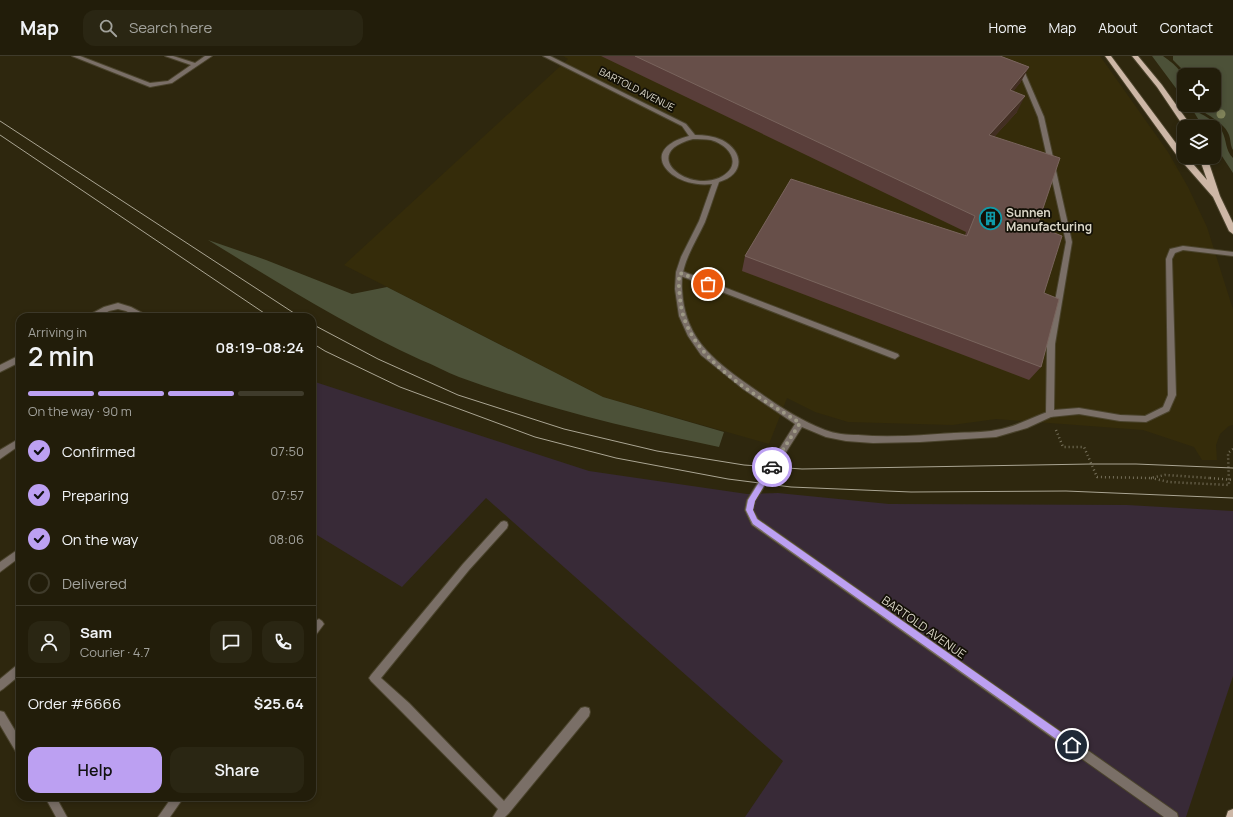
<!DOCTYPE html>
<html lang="en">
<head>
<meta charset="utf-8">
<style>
  :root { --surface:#221d0a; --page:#2a2613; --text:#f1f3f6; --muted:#a2a29c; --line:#3f3b2b; --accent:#bca0f2 }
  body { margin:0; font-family:Manrope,sans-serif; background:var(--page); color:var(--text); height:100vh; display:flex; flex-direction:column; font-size:15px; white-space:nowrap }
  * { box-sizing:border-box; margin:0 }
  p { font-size:13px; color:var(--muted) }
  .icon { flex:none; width:22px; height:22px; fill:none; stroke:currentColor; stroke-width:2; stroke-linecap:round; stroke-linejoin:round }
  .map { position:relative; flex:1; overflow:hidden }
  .panel { position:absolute; left:16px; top:257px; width:300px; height:488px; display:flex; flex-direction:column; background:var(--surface); border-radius:12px; box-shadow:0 2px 6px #0003,0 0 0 1px var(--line) }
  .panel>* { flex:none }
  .tools { position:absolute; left:1177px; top:12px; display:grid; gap:8px }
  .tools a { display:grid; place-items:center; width:44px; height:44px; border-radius:8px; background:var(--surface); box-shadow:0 2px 6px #0003,0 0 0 1px var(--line); font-size:20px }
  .pin { position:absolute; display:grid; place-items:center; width:34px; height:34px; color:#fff; margin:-17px; border:2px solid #fff; border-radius:50%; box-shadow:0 1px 4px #0007 }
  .courier { position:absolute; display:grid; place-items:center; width:40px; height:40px; margin:-20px; border:3px solid #bca0f2; border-radius:50%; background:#fff; color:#222; box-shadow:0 1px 5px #0007 }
  .overview em { font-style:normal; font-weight:600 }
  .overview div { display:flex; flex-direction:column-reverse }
  .overview { display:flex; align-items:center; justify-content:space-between; height:68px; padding:0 12px }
  h1 { font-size:26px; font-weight:600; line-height:30px }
  .bar { display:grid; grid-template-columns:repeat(4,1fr); gap:6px 4px; align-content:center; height:48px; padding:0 12px }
  .bar i { height:5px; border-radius:3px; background:var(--line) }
  .bar .active { background:var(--accent) }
  .bar p { grid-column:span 4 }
  .line { display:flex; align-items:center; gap:10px; padding:0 12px; border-top:1px solid var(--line) }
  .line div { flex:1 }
  .round { display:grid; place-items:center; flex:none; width:42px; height:42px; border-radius:12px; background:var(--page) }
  ol { padding:0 12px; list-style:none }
  li { display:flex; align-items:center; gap:12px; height:44px }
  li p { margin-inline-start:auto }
  li .icon { padding:4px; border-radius:50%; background:var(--accent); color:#111; stroke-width:4 }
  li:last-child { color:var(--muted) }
  li i { width:22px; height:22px; border:2px solid var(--line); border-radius:50% }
  .action { display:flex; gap:8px; margin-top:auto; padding:8px 12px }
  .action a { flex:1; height:46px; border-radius:12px; background:var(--accent); color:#111; font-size:16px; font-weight:600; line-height:46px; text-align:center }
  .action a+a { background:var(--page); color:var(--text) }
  header { display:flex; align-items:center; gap:24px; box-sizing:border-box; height:56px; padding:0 20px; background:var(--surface); border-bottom:1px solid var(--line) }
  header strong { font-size:19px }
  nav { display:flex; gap:22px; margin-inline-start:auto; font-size:14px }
  .search { width:280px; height:36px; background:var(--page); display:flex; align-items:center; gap:10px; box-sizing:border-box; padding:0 14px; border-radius:12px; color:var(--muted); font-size:15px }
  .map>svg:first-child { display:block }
  .commercial { fill:#382a37 }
  .built { fill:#352c0a }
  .green { fill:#4c5138 }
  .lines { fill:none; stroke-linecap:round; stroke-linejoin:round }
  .service-casing { stroke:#4a432c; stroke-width:2 }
  .minor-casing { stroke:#4a432c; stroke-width:2 }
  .primary-casing { stroke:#4a432c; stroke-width:2 }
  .path { stroke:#77715c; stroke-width:2.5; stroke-dasharray:1 3; stroke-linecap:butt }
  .service { fill:#7a6f67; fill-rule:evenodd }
  .minor { fill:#7a6f67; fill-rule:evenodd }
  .primary { fill:#cdb7a6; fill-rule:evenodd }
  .tram { stroke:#aaa593; stroke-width:1 }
  .path-bridge { stroke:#77715c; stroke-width:2.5; stroke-dasharray:1 3; stroke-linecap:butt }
  .tree { fill:#80835a }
  .wall { fill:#593e3a }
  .shaded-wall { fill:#422e22 }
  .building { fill:#674f49; stroke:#79645d }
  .route { fill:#bca0f2 }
  .done { stroke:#9e9986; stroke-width:4; stroke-dasharray:0 7.2 }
  .labels { text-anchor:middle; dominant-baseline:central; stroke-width:3.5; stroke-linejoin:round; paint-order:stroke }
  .far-street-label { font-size:10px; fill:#dad6c7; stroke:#131006 }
  .poi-label { font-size:12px; font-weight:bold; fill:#dad6c7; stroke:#131006; text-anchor:start }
  .street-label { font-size:12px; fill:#dad6c7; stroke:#131006 }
</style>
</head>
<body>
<header>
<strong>Map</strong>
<div class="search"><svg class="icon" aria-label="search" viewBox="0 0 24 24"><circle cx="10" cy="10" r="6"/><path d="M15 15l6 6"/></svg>Search here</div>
<nav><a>Home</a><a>Map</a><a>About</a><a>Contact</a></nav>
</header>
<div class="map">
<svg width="1233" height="761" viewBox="0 0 1233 761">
  <rect width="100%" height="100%" fill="#2e270e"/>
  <path class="commercial" d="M312,325l277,90 158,23 31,-1 111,11 238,1 106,6v165l-47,141h-441l38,-56 -297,-263 -84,89 -90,-55z"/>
  <path class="built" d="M563,0h537l68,96 20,35 19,40 24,76 2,6v116l-4,1 -9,8 -4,11 1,15h-15l-8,-13 -51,-17 -147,-11 -44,6 -104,-3 -33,-10 -28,-14 -18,46 -166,-47 -259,-132 224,-206z"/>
  <path class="green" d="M1152,0h11c11,8 28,20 18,35h-3z
    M1173,0h60v94c-3,-5 -2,-10 -4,-15 -3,-11 -24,-22 -34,-28l1,-2h18v-30h-26l-15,-15z
    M1192,53c9,5 25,12 30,22 5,10 3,19 11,27v15l-19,-29v-17h-11z
    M208,184l58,20 86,34 35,-7 216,110 121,35 -5,15c-88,-18 -176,-39 -260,-70 -13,-5 -25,-12 -38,-17 -75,-34 -144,-78 -213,-120z"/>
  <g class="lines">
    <defs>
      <path id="service" d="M72,0h8l70,27 18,-2 23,-16 -26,-9h8l22,7 10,-7h7l-40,27 -22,4z
        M1017,12l8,5 19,44 28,125 -17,102 -1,66 25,-2 41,7 25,1 18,-9 5,-12 -2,-136 4,-10 13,-3 50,6v4l-50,-6 -8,3 -3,6 4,136 -7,16 -23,11 -26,-1 -41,-7 -29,3 -3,-1 -1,-2 1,-70 19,-102 -28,-125 -18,-43 -6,-4z
        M678,215h4l216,83 1,2 -4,3 -3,-1 -214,-83z
        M118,247l13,4 15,8 1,2h-10l-11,-6 -8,-2 -9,2 -11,6h-10l1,-2 15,-8z
        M20,299v7l-20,10v-7z
        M20,382v7l-20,14v-9z
        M504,465l3,1 1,3 -1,3 -38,42 -88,108 28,25 95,98 77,-93 4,-1 4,1 1,4 -1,4 -80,97 -4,4h-12l5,-8 -97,-98 -30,-30 -2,-3 2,-3 92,-111 38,-42z
        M20,492v9l-20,15v-10z
        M319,563l3,2 2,3 -9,12 -3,2c0,-8 -1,-15 7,-19z
        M20,607v12l-17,14 -3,2v-12l17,-14z
        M172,741h12l-14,20h-12z"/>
      <path id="minor" d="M543,0h7l136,68 9,11c9,0 18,1 27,5 23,12 22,35 -3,42 -5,13 -9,27 -14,40 -10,22 -25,42 -23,67 2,44 25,66 58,90 27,19 54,39 85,51 10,4 22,5 33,5 32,3 64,0 96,-2 14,-1 29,0 42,-3 20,-3 36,-13 54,-19l3,1 1,2 -1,2 -26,12 -31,9 -76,5 -47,1 -27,-2 -20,-4 -24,-10 -47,74 -2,9 5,9 419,294 1,4h-14l-412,-292 -7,-15 2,-10 48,-76 -52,-35 -42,-34 -13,-19 -9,-20 -4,-27 1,-17 5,-15 18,-36 13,-37c-41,5 -77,-34 -23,-48l-7,-10zM693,83c6,0 12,0 18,1 21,6 32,27 8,38 -33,14 -80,-25 -26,-39z
        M0,655l4,1 16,27v14l-4,-1 -16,-27z
        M45,741h11l11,20h-11z"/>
      <path id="primary" d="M1105,0h6l73,98v3h3l20,23 -8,-23h8l13,39 13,27v11l-4,-3 -16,-34 -35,-40z
        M1132,0h6l24,29 30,42h-8l-27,-40z
        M1233,753v8h-7l2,-6z"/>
    </defs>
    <use href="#service" class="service-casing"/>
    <use href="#minor" class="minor-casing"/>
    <use href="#primary" class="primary-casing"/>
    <path class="path" d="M1056,374l7,17h21l13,30 53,1 15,-3 45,3
      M1151,422l18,4 60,3 -1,-32 5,-4"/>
    <use href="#service" class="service"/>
    <use href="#minor" class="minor"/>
    <use href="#primary" class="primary"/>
    <path class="tram" d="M0,65l300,196
      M0,79l270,182
      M312,268l66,35 80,36 106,34 93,22 87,14 58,4 289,-5h45l97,4
      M312,287l13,8 75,36 135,50 81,21 112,21 63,8 120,5 155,-1 167,7"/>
    <path class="path-bridge" d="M1210,422l23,2"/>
  </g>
  <circle class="tree" cx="1221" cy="58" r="4.5"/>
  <path class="wall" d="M601,0h399l29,11 -9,16 -7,8 4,21 -23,25 43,89 7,67 -3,74 -12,13 -287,-109 3,-15 220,-21 1,-3z"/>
  <path class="shaded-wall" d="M1029,11l-9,16 -18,23 8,-16z
    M1025,40l-8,16 -36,39 8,-16z"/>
  <path class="building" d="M635,0h365l29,11 -19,23 15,6 -36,39 71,23 -23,68 25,10 -18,57 15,6 -18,68 -296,-111 46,-77 176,57 8,-20z"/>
  <path class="route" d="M772,408l3,3 -20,34 -2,9 4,9 318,223 1,3 -1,3 -3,2 -3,-2 -316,-224 -7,-14 2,-10 22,-35z"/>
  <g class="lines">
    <path class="done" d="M708,228l-28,-11c-2,8 -1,16 0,25 4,60 75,96 120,125l-28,44"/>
  </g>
  <defs>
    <symbol id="building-ring" viewBox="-11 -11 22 22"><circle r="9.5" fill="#131006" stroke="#0f9aa8" stroke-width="1.5"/><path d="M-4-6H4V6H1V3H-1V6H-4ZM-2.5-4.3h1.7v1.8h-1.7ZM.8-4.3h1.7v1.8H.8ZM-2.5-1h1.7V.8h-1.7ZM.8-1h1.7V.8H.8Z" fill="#0f9aa8"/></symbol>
  </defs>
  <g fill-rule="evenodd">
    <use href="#building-ring" x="978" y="150" width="25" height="25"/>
  </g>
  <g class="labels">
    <g class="far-street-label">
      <text transform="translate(637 33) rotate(27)">BARTOLD AVENUE</text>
    </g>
    <g class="poi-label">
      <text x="1006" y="156">Sunnen<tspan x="1006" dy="14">Manufacturing</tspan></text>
    </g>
    <g class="street-label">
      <text transform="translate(924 571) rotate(35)">BARTOLD AVENUE</text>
    </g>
  </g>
</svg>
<div class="tools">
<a><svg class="icon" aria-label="locate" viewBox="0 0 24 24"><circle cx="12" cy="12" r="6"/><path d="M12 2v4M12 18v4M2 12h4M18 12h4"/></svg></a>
<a><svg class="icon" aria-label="layers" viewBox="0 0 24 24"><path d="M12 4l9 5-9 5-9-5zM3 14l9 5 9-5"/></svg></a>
</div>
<div class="pin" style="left:708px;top:228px;background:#ea580c"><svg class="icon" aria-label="bag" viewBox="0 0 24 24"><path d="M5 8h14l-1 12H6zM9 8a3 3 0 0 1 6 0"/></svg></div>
<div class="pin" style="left:1072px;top:689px;background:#1f2937"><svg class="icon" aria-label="home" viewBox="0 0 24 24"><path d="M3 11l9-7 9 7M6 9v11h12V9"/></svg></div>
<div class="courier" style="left:772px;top:411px"><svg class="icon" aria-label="car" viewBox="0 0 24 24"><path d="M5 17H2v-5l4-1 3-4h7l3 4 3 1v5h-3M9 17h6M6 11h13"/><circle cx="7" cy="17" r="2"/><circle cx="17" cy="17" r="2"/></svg></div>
<section class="panel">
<div class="overview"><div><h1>2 min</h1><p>Arriving in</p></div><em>08:19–08:24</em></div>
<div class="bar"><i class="active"></i><i class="active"></i><i class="active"></i><i></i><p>On the way · 90 m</p></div>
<ol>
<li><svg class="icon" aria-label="check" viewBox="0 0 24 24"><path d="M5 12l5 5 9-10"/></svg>Confirmed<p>07:50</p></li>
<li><svg class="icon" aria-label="check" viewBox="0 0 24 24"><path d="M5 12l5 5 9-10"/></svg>Preparing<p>07:57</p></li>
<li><svg class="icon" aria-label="check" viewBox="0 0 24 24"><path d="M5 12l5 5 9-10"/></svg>On the way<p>08:06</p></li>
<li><i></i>Delivered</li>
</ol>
<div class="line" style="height:72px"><a class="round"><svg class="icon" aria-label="person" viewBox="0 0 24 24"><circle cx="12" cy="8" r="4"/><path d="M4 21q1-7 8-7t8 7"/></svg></a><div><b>Sam</b><p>Courier · 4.7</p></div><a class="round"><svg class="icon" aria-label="chat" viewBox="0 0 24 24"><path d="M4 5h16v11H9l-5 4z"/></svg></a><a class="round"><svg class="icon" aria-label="phone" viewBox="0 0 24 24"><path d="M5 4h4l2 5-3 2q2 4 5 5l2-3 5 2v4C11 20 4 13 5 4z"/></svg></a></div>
<div class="line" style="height:52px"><div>Order #6666</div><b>$25.64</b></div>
<div class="action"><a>Help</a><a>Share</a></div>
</section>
</div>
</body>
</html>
